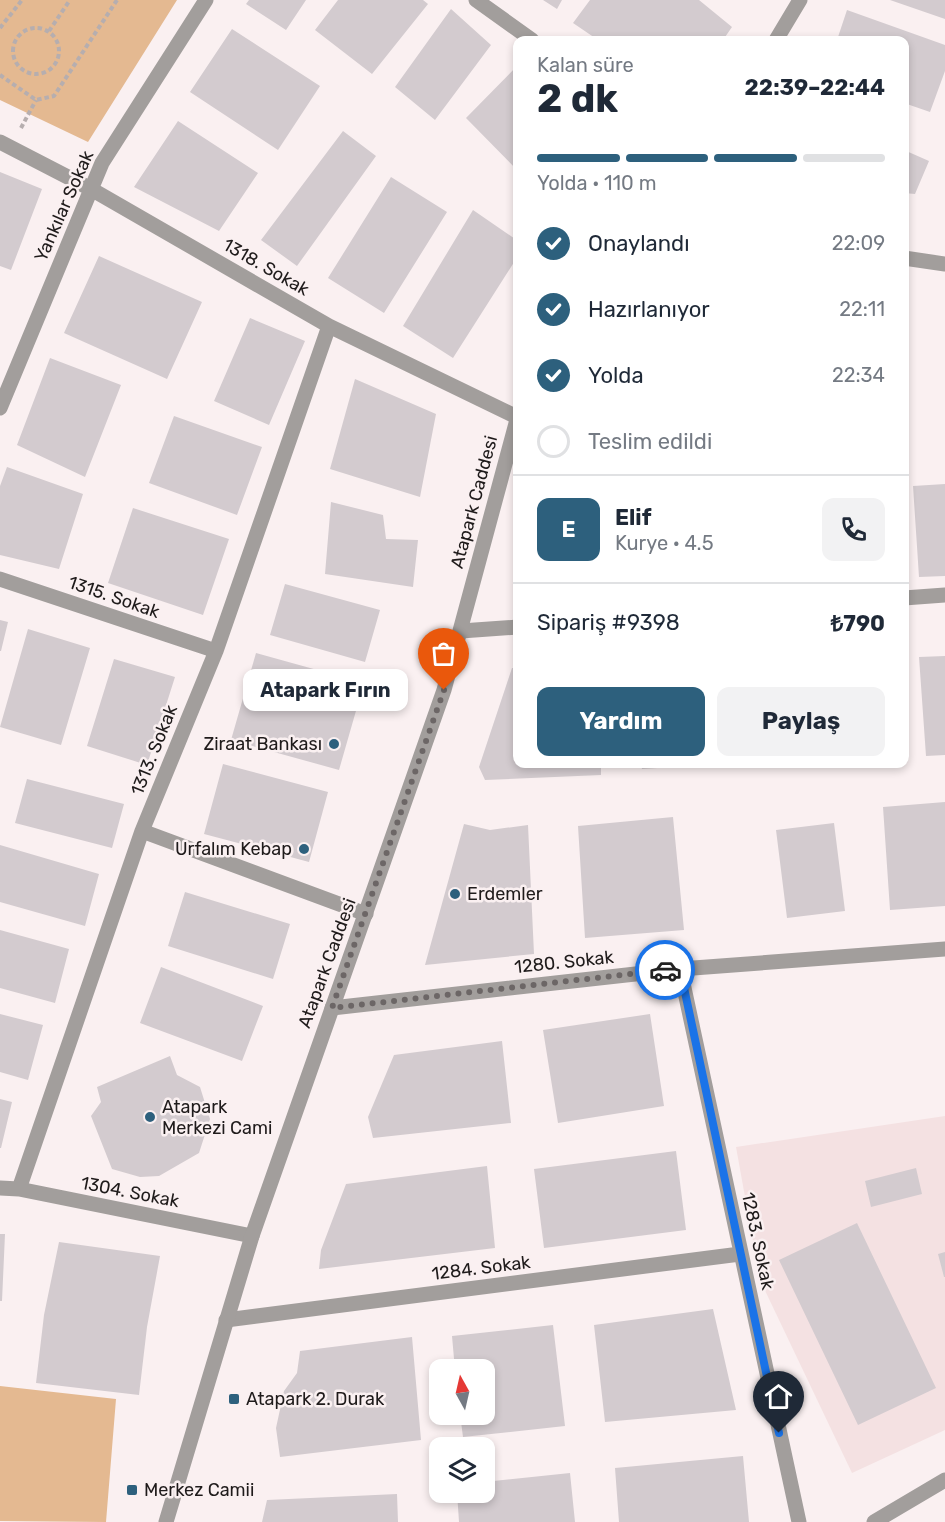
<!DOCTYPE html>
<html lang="tr">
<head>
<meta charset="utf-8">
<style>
  :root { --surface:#fff; --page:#f2f2f3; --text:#1f2937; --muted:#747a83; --line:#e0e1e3; --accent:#2d607d }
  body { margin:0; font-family:Rubik,sans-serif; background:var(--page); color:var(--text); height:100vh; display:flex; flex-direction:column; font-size:22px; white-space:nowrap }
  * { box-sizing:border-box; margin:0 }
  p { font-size:20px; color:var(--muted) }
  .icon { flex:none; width:33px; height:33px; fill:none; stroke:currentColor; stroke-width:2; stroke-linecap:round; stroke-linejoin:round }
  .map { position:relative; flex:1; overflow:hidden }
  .panel { position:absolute; left:513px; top:36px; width:396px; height:732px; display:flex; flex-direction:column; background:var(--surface); border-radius:12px; box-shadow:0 3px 9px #0003 }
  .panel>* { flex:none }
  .needle { width:39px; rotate:352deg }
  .tools { position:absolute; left:429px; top:1359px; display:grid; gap:12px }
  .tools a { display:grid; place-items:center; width:66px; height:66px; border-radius:12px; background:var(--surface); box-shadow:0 3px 9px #0003; font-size:30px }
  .pin { position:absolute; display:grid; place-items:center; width:51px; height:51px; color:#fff; margin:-62px -26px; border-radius:50% 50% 50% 0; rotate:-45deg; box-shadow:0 0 6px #0007 }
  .pin .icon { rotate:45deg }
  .courier { position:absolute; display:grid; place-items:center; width:60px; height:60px; margin:-30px; border:4px solid #1a73e8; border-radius:50%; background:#fff; color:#222; box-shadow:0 2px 8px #0007 }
  .bubble { position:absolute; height:42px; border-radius:12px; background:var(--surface); box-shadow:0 3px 9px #0003; font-size:20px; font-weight:700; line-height:42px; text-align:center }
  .overview em { font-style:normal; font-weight:700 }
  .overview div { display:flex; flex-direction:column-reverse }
  .overview { display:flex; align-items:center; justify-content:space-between; height:102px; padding:0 24px }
  h1 { font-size:39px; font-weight:700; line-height:45px }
  .bar { display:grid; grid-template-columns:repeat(4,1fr); gap:9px 6px; align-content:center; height:72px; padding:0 24px }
  .bar i { height:8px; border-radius:4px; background:var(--line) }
  .bar .on { background:var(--accent) }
  .bar p { grid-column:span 4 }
  .line { display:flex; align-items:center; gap:15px; padding:0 24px; border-top:2px solid var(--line) }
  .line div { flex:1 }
  .round { display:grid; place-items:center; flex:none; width:63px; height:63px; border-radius:12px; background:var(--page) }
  ol { padding:0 24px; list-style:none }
  li { display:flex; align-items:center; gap:18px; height:66px }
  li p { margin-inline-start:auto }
  li .icon { padding:6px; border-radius:50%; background:var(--accent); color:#fff; stroke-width:4 }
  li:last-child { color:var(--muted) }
  li i { width:33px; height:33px; border:3px solid var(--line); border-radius:50% }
  .cta { display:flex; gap:12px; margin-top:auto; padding:12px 24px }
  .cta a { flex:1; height:69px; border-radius:12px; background:var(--accent); color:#fff; font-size:24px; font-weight:700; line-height:69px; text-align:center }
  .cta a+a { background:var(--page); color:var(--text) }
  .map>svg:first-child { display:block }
  .built { fill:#f4e1e2 }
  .green { fill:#e4b991 }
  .building { fill:#d3cbcf }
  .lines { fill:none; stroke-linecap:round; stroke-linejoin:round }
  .path { stroke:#b6aeaf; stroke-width:4; stroke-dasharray:4.5 3; stroke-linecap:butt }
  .minor { stroke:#a29e9c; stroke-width:15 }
  .tertiary { stroke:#a29e9c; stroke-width:15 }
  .done { stroke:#6c6666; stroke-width:6; stroke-dasharray:0 10.8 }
  .route { stroke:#1a73e8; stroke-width:8 }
  .poi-dot { fill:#2d607d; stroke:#faf0f1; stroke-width:2 }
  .labels { text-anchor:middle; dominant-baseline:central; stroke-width:5; stroke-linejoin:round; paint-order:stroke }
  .street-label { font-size:18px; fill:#1f1b1b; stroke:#faf0f1 }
  .poi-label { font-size:18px; fill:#1f1b1b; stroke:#faf0f1; text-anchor:start }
</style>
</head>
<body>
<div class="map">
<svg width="945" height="1522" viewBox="0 0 945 1522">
  <rect width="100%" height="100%" fill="#faf0f1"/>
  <path class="built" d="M945,1116v314l-93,43 -92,-193 -24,-133z"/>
  <path class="green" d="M0,0h177l-89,142 -88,-42z
    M0,1386l116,13 -10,123 -106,-1z"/>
  <path class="building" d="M249,0h57l-20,30 -40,-26z
    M338,0h85l5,4 -56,70 -57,-44z
    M543,0h19l-5,9z
    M590,0h109l33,27 -9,13h-125l-25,-17z
    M890,0h55v19z
    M451,9l40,36 -56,75 -40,-33z
    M847,10l98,35v26l-15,41 -26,-9v-63h-67z
    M232,29l88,57 -42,64 -88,-58z
    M518,65v106l-52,-53z
    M178,121l80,52 -39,58 -85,-44z
    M343,131l33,25 -79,110 -36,-26z
    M904,150l25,11 -14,33 -11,-1z
    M0,172l42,17 -31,81 -11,-4z
    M391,177l56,35 -63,101 -56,-35z
    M473,210l45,31v15l-65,102 -50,-32z
    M99,256l103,46 -35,77 -103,-46z
    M250,318l55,23 -36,84 -55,-24z
    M50,358l71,27 -36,92 -68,-32z
    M355,379l81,35 -16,83 -90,-28z
    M174,416l88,31 -25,68 -88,-32z
    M7,467l76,27 -24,75 -59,-14v-69z
    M945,484v92l-26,1 -6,-91z
    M331,502l52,13 3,24 32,1 -5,47 -88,-13z
    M133,508l96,31 -26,76 -95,-32z
    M285,584l95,26 -15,52 -95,-27z
    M0,620l8,2 -7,29h-1z
    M28,629l62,19 -29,97 -61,-18z
    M256,653l108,30 -25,87 -108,-30z
    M945,656v99l-19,1 -7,-99z
    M114,659l61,18 -28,88 -60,-19z
    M512,668h6v96h83v11l-116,5 -6,-13z
    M223,764l105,28 -19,70 -105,-28z
    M641,764h62v1l-61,4z
    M27,779l97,25 -12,44 -97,-25z
    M945,802v104l-55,4 -7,-103z
    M673,817l11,113 -99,8 -7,-112z
    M834,823l11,88 -58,7 -11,-88z
    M464,824l26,6 38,-5 6,129 -109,11z
    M0,845l99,29 -14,52 -85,-24z
    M185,892l105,32 -17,55 -105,-33z
    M0,930l69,19 -14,54 -55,-15z
    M161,967l102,39 -21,55 -102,-38z
    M0,1014l43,11 -15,55 -28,-8z
    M650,1014l14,92 -106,17 -15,-93z
    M502,1041l9,82 -138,15 -5,-21 26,-62z
    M170,1056l7,19 23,12 10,32 -11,34 -40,23 -19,1 -28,-8 -21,-53 10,-14 -4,-15z
    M0,1099l12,3 -11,46h-1z
    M676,1151l10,79 -142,18 -10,-79z
    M487,1166l8,82 -176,21 2,-19 25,-66z
    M916,1168l6,26 -51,13 -6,-26z
    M857,1223l79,165 -78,37 -79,-165z
    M0,1234h5l-3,67h-2z
    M59,1242l101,14 -13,71 -8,68 -103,-12 8,-68z
    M945,1252v25h-1l-6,-23z
    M713,1309l23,101 -131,12 -11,-97z
    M553,1325l12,101 -102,11 -3,-23h24v-44h-29l-3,-34z
    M412,1337l9,103 -141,17 -4,-29 8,-37 13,-18 3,-22z
    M743,1456l6,66h-130l-4,-54z
    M570,1473l5,49h-116l-2,-30h27v-10z
    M397,1494l1,28h-136l5,-22z"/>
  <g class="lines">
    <path class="path" d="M13 51a23 23 0 1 1 46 0a23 23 0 1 1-46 0Z
      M0,28l22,-28
      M49,31l21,-31
      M0,75l36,25 18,-4 63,-96
      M21,128l15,-28"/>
    <path class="minor" d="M476,0l56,40
      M776,40l24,-40
      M0,142l91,47 238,137 188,91
      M0,408l102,-245 104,-163
      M0,579l216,72
      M904,598l41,-3
      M461,631l57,-4
      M142,831l224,83
      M680,969l119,553
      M332,1008l348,-39 265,-20
      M0,1188l19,1 233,47
      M19,1189l123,-358 74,-180 113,-325
      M226,1320l514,-66
      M874,1522l71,-42"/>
    <path class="tertiary" d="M904,258l41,6
      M166,1522l86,-286 192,-546 74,-274"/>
  </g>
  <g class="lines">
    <path class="done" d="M444,690l-112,318 333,-38"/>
    <path class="route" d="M665,970l15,-1 99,464"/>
  </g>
  <g class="poi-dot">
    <circle cx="334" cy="744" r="6"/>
    <circle cx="304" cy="849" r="6"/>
    <circle cx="455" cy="894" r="6"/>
    <circle cx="150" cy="1117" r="6"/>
    <rect x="228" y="1393" width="12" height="12" rx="3"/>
    <rect x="126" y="1484" width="12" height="12" rx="3"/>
  </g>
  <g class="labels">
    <g class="street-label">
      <text transform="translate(64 206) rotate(-66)">Yankılar Sokak</text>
      <text transform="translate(266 267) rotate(30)">1318. Sokak</text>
      <text transform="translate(474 502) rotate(-75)">Atapark Caddesi</text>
      <text transform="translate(114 597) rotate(19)">1315. Sokak</text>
      <text transform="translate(154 750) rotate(-68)">1313. Sokak</text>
      <text transform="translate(564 962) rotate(-6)">1280. Sokak</text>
      <text transform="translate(327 963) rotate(-70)">Atapark Caddesi</text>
      <text transform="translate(130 1192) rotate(11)">1304. Sokak</text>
      <text transform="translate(758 1241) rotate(78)">1283. Sokak</text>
      <text transform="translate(481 1268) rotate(-7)">1284. Sokak</text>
    </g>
    <g class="poi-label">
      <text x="322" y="744" text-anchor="end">Ziraat Bankası</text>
      <text x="292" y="849" text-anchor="end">Urfalım Kebap</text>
      <text x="467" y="894">Erdemler</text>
      <text x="162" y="1107">Atapark<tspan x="162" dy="21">Merkezi Cami</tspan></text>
      <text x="246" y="1399">Atapark 2. Durak</text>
      <text x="144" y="1490">Merkez Camii</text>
    </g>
  </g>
</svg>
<div class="tools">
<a><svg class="needle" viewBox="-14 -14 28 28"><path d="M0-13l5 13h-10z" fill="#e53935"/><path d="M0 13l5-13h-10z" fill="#747a83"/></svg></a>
<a><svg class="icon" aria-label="layers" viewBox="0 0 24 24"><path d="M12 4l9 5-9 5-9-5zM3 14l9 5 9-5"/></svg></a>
</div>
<div class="pin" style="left:444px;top:690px;background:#ea580c"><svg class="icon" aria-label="bag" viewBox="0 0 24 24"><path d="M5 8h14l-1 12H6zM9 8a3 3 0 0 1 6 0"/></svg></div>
<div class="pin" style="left:779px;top:1433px;background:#1f2937"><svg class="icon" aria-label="home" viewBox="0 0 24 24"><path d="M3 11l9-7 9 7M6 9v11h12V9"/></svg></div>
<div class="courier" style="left:665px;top:970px"><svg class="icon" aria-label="car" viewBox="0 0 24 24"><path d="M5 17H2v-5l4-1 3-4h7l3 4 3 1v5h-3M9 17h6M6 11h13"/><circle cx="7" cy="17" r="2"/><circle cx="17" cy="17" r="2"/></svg></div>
<div class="bubble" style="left:243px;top:669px;width:165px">Atapark Fırın</div>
<section class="panel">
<div class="overview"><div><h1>2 dk</h1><p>Kalan süre</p></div><em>22:39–22:44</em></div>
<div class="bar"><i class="on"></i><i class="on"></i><i class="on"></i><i></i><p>Yolda · 110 m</p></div>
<ol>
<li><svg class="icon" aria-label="check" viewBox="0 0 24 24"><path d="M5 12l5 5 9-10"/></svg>Onaylandı<p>22:09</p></li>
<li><svg class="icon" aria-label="check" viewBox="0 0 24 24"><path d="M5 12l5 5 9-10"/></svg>Hazırlanıyor<p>22:11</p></li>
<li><svg class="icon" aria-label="check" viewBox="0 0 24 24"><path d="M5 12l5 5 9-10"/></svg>Yolda<p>22:34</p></li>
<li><i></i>Teslim edildi</li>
</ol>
<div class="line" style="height:108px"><b class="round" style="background:var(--accent);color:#fff">E</b><div><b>Elif</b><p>Kurye · 4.5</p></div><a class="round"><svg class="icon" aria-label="phone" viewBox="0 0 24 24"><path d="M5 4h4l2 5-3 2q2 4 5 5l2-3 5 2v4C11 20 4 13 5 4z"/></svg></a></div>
<div class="line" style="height:78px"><div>Sipariş #9398</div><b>₺790</b></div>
<div class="cta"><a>Yardım</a><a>Paylaş</a></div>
</section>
</div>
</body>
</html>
